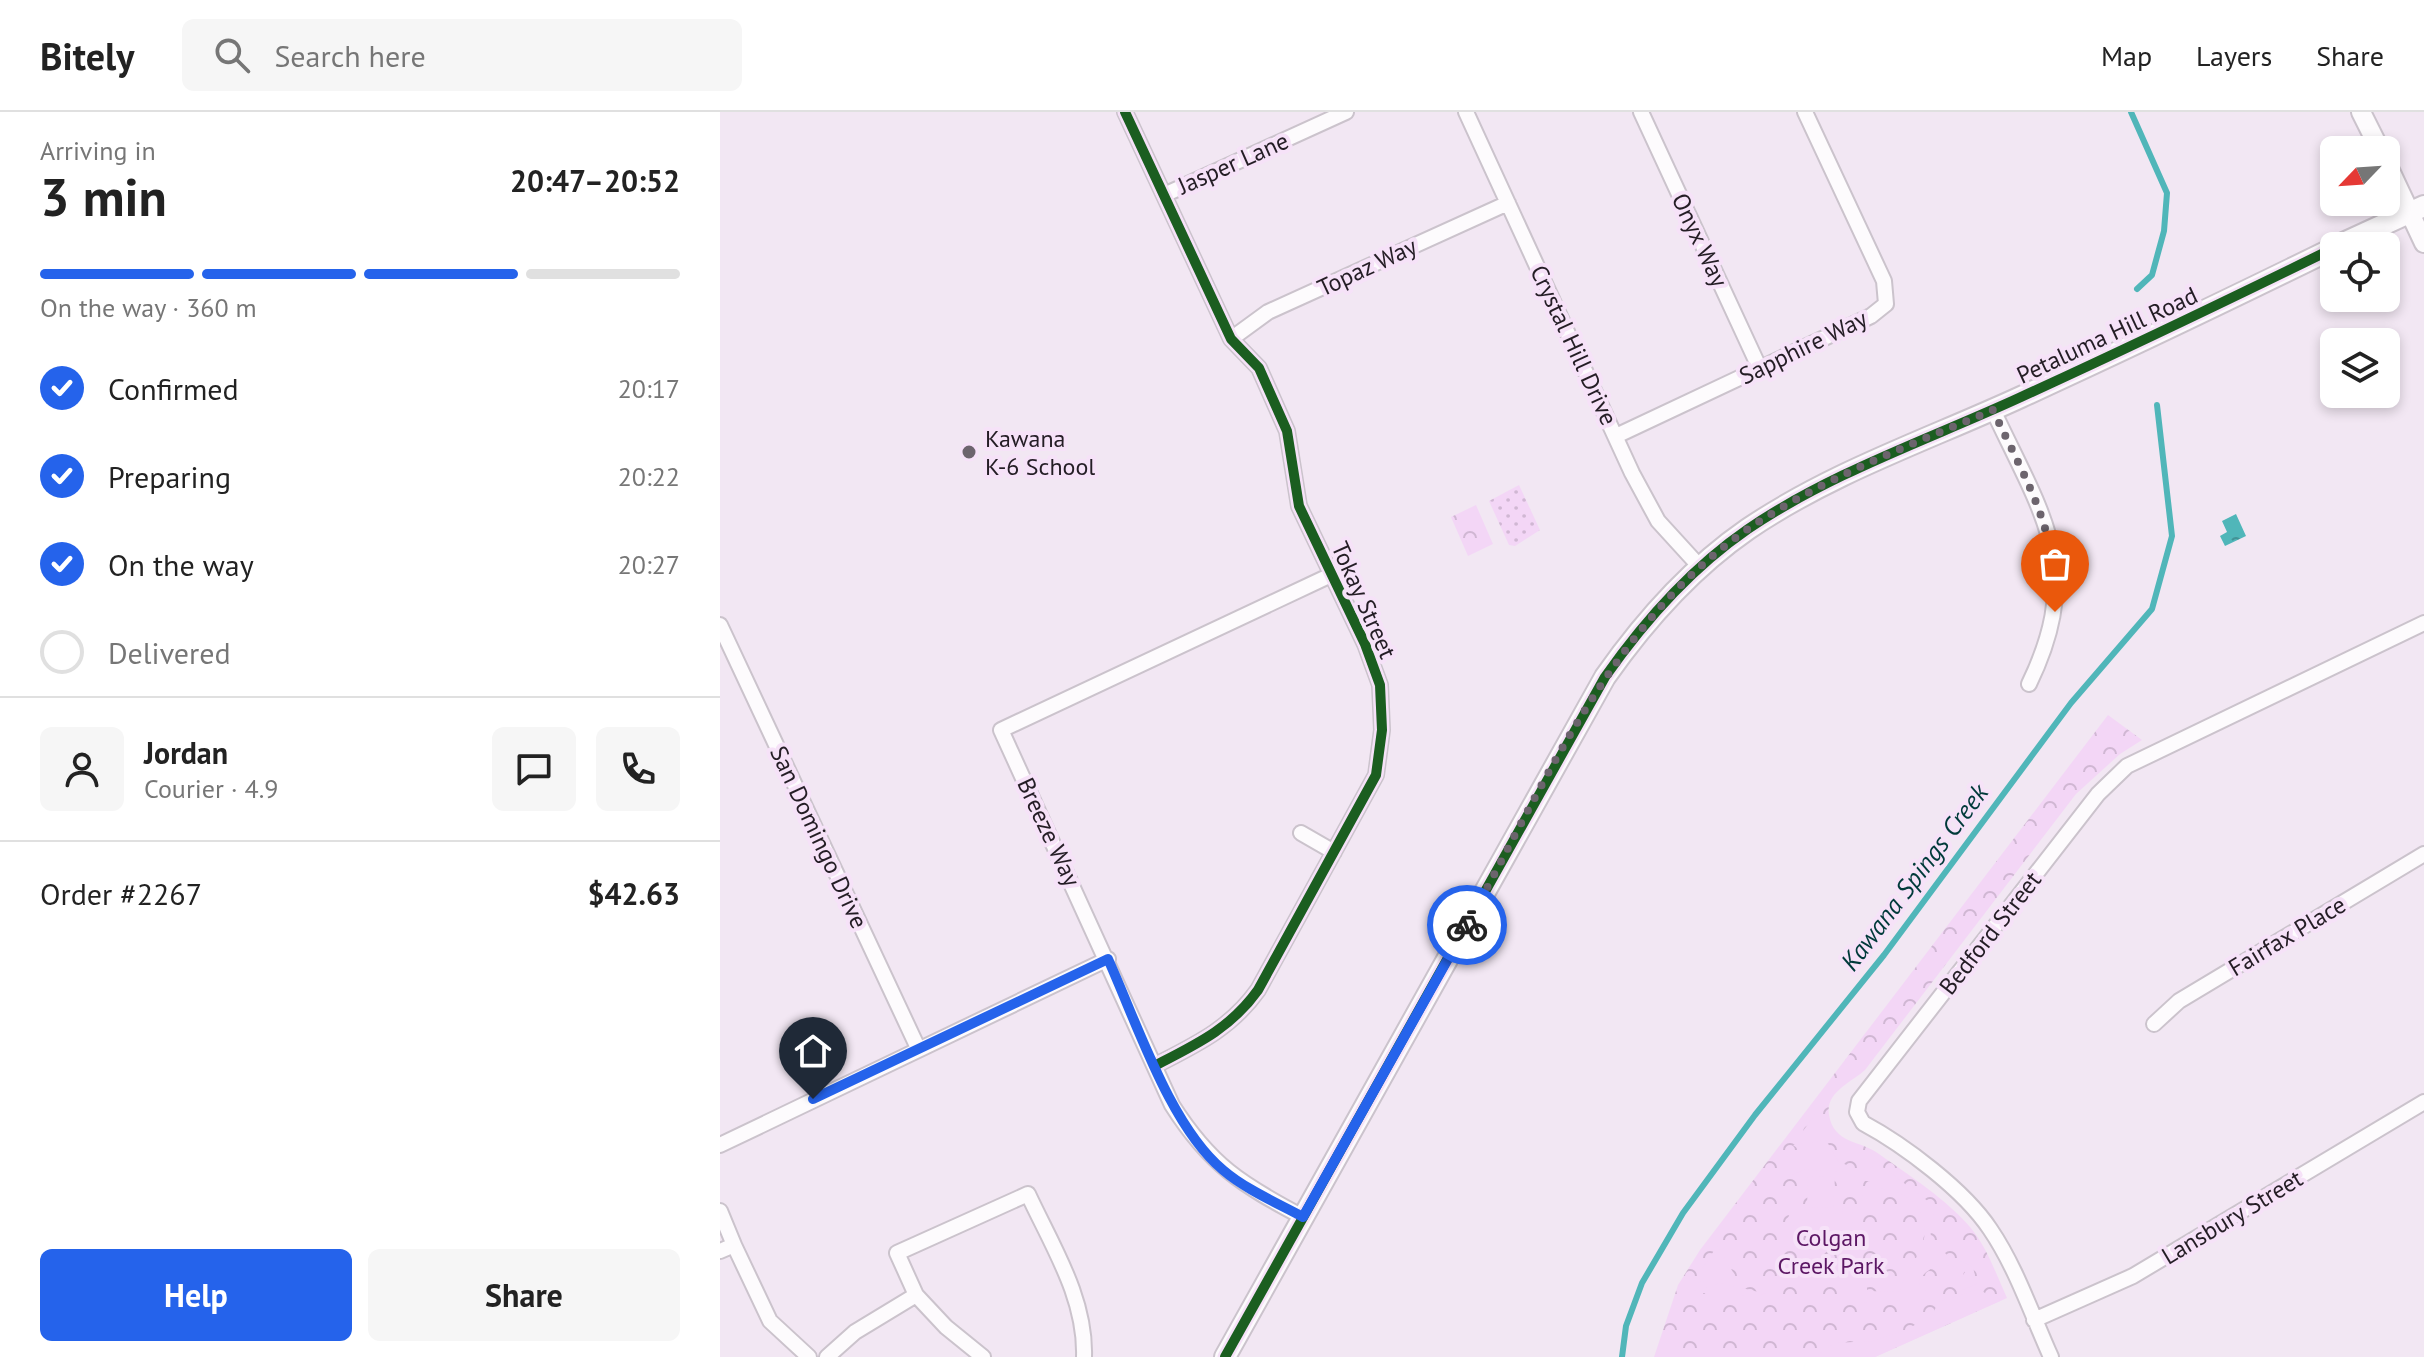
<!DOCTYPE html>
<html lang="en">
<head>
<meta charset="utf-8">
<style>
  :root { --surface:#fff; --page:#f6f6f6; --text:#222; --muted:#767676; --line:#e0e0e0; --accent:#2563eb }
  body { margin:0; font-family:"PT Sans",sans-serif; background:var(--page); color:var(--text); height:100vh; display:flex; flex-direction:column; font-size:30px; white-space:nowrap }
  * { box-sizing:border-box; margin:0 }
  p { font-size:26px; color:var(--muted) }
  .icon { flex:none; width:44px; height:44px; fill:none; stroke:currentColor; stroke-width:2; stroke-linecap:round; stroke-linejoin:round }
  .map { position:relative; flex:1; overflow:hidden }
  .sheet { display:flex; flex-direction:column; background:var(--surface); width:720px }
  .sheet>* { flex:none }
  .needle { width:52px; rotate:245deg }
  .buttons { position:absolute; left:1600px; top:24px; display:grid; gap:16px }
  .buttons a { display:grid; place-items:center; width:80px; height:80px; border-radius:12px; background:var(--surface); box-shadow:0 4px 12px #0003; font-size:40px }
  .pin { position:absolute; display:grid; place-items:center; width:68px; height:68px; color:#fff; margin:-82px -34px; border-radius:50% 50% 50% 0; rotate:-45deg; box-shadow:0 0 8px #0007 }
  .pin .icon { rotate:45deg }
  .courier { position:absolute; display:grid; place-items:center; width:80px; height:80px; margin:-40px; border:6px solid #2563eb; border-radius:50%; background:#fff; color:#222; box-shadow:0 2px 10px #0007 }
  .overview em { font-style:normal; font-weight:800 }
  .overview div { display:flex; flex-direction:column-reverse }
  .overview { display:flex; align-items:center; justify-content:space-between; height:136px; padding:0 40px }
  h1 { font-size:52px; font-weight:800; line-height:60px }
  .bar { display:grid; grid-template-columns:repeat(4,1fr); gap:12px 8px; align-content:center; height:96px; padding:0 40px }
  .bar i { height:10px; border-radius:6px; background:var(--line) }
  .bar .selected { background:var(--accent) }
  .bar p { grid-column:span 4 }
  .line { display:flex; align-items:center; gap:20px; padding:0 40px; border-top:2px solid var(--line) }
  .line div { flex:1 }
  .round { display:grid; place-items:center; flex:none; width:84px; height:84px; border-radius:12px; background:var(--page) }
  ol { padding:0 40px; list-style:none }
  li { display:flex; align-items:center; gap:24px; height:88px }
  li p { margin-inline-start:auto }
  li .icon { padding:8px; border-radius:50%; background:var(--accent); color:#fff; stroke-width:4 }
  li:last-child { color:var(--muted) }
  li i { width:44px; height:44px; border:4px solid var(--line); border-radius:50% }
  .primary-button { display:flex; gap:16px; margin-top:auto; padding:16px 40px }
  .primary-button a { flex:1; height:92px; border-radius:12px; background:var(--accent); color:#fff; font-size:32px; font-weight:800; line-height:92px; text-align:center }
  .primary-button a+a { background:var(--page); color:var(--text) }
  header { display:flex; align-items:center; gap:48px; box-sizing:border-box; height:112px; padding:0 40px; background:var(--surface); border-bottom:2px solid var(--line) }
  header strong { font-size:38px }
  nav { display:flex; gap:44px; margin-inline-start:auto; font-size:28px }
  .search { width:560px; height:72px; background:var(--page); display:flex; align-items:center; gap:20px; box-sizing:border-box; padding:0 28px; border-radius:12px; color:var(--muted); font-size:30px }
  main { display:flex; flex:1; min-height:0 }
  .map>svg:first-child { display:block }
  .grass { fill:url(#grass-dots) }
  .park { fill:url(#park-crowns) }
  .garden { fill:#f3d6f6 }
  .water { fill:url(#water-ripples) }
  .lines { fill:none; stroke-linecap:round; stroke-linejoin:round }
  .stream { stroke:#50b6b9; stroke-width:6 }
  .minor-casing { stroke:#cbc3cc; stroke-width:18 }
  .tertiary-casing { stroke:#cbc3cc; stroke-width:22 }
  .secondary-casing { stroke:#cbc3cc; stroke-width:24 }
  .minor { stroke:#fdfbfd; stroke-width:14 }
  .tertiary { stroke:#fdfbfd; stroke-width:18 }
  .secondary { stroke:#fdfbfd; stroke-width:20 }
  .cycleway-casing { stroke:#f6e2f8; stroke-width:15 }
  .cycleway { stroke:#1b5e20; stroke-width:10 }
  .done { stroke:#6c646d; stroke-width:8; stroke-dasharray:0 14.4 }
  .route { stroke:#2563eb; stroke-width:10 }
  .poi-dot { fill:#6c646d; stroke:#f6e2f8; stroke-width:3 }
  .labels { text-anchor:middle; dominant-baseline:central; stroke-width:8; stroke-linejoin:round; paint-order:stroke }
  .street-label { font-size:24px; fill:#241d25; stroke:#f6e2f8 }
  .poi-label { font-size:24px; fill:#241d25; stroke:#f6e2f8; text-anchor:start }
  .park-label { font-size:24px; fill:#5c1764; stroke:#f6e2f8 }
  .water-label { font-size:26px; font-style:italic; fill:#003a3a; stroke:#f6e2f8 }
</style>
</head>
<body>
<header>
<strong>Bitely</strong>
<div class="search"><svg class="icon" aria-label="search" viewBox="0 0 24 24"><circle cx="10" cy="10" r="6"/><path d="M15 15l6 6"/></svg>Search here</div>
<nav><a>Map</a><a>Layers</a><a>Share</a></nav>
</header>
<main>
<section class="sheet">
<div class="overview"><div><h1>3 min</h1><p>Arriving in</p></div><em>20:47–20:52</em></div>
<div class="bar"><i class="selected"></i><i class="selected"></i><i class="selected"></i><i></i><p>On the way · 360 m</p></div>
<ol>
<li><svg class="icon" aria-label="check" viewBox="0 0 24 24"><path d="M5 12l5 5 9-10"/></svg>Confirmed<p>20:17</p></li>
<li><svg class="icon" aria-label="check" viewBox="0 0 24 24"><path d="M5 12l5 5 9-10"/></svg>Preparing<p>20:22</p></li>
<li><svg class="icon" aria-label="check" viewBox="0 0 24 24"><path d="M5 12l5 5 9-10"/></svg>On the way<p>20:27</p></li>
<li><i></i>Delivered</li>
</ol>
<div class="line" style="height:144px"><a class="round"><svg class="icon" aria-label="person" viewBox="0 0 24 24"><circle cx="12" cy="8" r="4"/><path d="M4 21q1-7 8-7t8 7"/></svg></a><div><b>Jordan</b><p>Courier · 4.9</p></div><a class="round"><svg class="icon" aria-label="chat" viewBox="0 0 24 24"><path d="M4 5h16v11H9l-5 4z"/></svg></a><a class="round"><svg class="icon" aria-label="phone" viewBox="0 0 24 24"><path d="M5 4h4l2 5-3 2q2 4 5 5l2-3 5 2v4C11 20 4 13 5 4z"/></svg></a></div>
<div class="line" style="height:104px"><div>Order #2267</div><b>$42.63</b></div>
<div class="primary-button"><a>Help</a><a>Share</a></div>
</section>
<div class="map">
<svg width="1704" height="1245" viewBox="0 0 1704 1245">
  <defs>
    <pattern id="grass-dots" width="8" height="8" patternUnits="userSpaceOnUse" patternTransform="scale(2)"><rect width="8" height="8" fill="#f3d6f6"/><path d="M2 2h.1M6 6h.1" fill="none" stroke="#d0b7d3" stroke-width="1.8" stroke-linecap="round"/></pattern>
    <pattern id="park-crowns" width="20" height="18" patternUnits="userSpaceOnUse" patternTransform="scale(2)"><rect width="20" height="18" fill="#f3d6f6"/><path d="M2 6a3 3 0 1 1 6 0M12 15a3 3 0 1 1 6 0" fill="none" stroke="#d0b7d3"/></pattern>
    <pattern id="water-ripples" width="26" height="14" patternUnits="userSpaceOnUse" patternTransform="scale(2)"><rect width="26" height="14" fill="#50b6b9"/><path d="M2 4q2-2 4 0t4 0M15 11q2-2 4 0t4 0" fill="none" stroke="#429396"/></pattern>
  </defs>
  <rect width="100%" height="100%" fill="#f2e7f3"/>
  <path class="grass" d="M799,373l21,45 -25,16 -6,-1 -20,-44z"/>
  <path class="park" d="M756,393l17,39 -25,12 -17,-39z
    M1388,603l34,25 -22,14 -44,40 -211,276c-13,12 -40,22 -36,45 5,29 31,25 50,39 31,22 67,45 91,73 17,20 26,47 37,71l-132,59h-221l24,-72 22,-35z"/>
  <path class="garden" d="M1097,1000l8,22 -24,2 -1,-1z
    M1106,1028l12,21 17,8 -1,9h-10v-6l-9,-1 -5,-9 -6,1 -2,8 -16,-2 -14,6 -2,-11 11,-13 -8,-6z
    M1160,1053l57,43 -7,12 1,19 16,16 26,12 4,17 -14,6 -3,-5 4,-4 -3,-3 4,-6c-18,-12 -36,-8 -47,10l9,11v6l-66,4v-44h6v32l33,1c3,-18 16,-30 22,-46 12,-36 -15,-57 -48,-58v10l-12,-1 1,-9 7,-1v-6h-7v-12z
    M1088,1064l27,1 -2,31 -26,-1z
    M1123,1095l10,1 -3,47 -7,-1 -17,-25 -22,4 -17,-13 5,-11 8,4 42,1z
    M997,1134l19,31 -43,6z
    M1001,1171l46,11 -29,2 -48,-4z
    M1259,1177l9,6 8,-1 4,7 -125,56h-60l20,-14 37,-2 36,-12 25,-15 5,-12z"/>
  <path class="water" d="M1516,402l10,22 -21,10 -5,-10 7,-4 -5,-11z"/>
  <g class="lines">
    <path class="stream" d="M1411,0l36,81 -3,38 -12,44 -15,14
      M902,1245l4,-31 16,-43 41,-70 72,-98 129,-160 187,-252 81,-94 20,-73 -15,-131"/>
    <defs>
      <path id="minor" d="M405,0l106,227 28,29 28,63 12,75 66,138 15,41 2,45 -6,45 -118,215c-27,38 -61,54 -102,75
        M746,0l166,361 26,48 42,46
        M921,0l118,255
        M444,83l182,-83
        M511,227l37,-27 240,-109
        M1273,298c49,105 92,158 36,274
        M896,324l255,-120 15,-12 -2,-23 -79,-169
        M0,513l198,423
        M581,721l33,19
        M1434,912l25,-23 245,-147
        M0,1033l388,-186
        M0,1099l14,34
        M583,1105c-61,-32 -93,-52 -131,-112l-171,-375 330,-155
        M0,1139l14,-6 36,76 39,36
        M1314,1208l99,-44 291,-174
        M107,1245l28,-25 61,-37
        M263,1245l-37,-30 -30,-32 -19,-42 131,-59c24,52 58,104 56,163
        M1331,1245c-19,-42 -35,-90 -61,-128 -26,-39 -86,-84 -127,-106l-6,-11 2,-11 239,-307 29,-28 297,-143"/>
      <path id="tertiary" d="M1641,0l19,38
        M1666,50l38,81"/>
      <path id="secondary" d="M1617,134l87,-40
        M505,1245l380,-680c40,-57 85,-108 143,-148 84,-57 182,-90 273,-132 105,-48 209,-98 313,-149"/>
    </defs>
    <use href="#minor" class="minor-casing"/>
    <use href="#tertiary" class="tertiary-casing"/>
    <use href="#secondary" class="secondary-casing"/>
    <use href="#minor" class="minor"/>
    <use href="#tertiary" class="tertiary"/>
    <use href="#secondary" class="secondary"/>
    <defs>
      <path id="cycleway" d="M405,0l106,227 28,29 28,63 12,75 66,138 15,41 2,45 -6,45 -118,215c-27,38 -61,54 -102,75
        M505,1245l380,-680c40,-57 85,-108 143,-148 84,-57 182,-90 273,-132 105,-48 209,-98 313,-149"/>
    </defs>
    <use href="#cycleway" class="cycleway-casing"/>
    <use href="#cycleway" class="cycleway"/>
  </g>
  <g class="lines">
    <path class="done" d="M747,813c78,-141 144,-302 281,-396 75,-51 162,-84 245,-119 33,71 66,121 62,202"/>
    <path class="route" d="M93,987l295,-140c29,64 62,167 115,211 22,19 54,33 80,47l164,-292"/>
  </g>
  <circle class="poi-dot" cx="249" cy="340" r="8"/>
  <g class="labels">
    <g class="street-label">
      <text transform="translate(513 51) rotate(-24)">Jasper Lane</text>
      <text transform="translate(980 128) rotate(65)">Onyx Way</text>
      <text transform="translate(647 155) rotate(-25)">Topaz Way</text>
      <text transform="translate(1387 223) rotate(-25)">Petaluma Hill Road</text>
      <text transform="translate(854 233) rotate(65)">Crystal Hill Drive</text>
      <text transform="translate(1083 235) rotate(-26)">Sapphire Way</text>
      <text transform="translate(644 488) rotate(66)">Tokay Street</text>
      <text transform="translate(329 720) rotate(65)">Breeze Way</text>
      <text transform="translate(99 725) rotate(65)">San Domingo Drive</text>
      <text transform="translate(1270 821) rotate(-52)">Bedford Street</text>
      <text transform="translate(1567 824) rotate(-31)">Fairfax Place</text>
      <text transform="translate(1512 1105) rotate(-31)">Lansbury Street</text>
    </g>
    <g class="poi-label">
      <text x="265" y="326">Kawana<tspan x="265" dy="28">K-6 School</tspan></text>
    </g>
    <g class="park-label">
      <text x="1111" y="1125">Colgan<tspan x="1111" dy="28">Creek Park</tspan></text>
    </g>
    <g class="water-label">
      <text transform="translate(1194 765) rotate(-53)">Kawana Spings Creek</text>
    </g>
  </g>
</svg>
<div class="buttons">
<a><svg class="needle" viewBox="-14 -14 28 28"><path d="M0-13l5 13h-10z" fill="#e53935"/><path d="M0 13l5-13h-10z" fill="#767676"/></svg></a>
<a><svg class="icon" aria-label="locate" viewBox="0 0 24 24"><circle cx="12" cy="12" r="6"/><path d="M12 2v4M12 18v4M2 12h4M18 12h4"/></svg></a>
<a><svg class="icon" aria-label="layers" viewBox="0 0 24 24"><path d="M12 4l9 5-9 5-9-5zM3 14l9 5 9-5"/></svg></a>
</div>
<div class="pin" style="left:1335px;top:500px;background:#ea580c"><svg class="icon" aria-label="bag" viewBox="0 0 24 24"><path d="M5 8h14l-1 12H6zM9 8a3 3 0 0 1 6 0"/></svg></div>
<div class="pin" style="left:93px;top:987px;background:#1f2937"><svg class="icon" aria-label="home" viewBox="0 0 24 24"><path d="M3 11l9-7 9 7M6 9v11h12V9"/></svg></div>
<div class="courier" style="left:747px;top:813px"><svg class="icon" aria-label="bike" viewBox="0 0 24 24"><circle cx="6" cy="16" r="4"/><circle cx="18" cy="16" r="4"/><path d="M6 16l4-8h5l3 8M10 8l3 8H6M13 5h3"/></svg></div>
</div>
</main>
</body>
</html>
